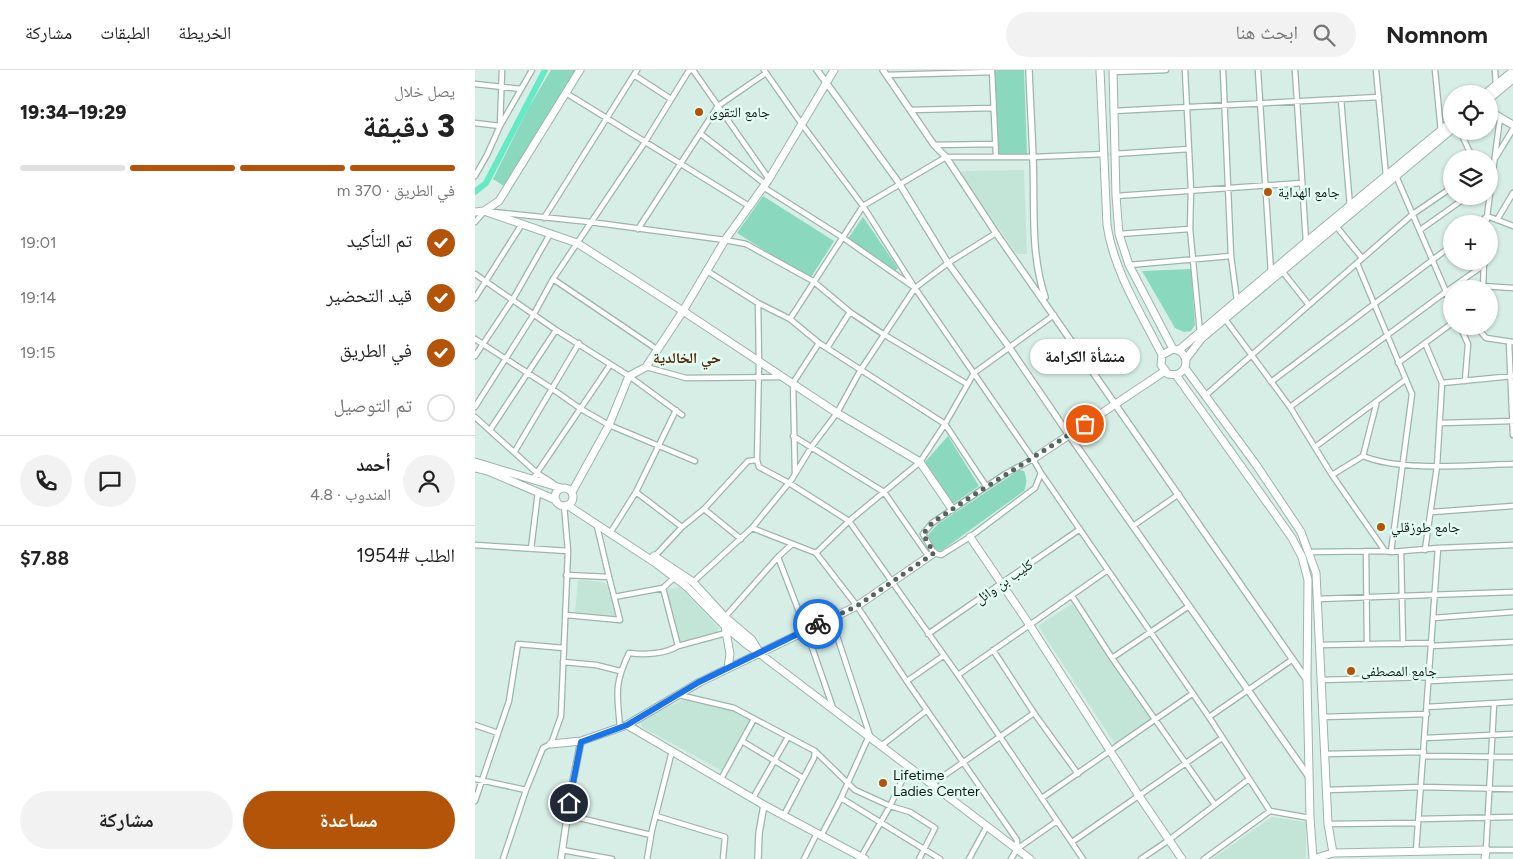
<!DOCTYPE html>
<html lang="ar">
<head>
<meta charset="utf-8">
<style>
  :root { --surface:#fff; --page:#f2f2f2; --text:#222; --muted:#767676; --line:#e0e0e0; --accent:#b35409 }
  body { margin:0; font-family:Figtree,"Noto Naskh Arabic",sans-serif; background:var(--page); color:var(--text); direction:rtl; height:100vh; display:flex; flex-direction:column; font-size:19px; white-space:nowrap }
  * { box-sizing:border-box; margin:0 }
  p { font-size:16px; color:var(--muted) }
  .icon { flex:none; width:28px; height:28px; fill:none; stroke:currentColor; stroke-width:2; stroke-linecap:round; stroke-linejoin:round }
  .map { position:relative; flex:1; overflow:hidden; direction:ltr }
  .sheet { display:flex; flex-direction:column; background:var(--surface); width:475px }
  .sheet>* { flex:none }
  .fabs { position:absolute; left:968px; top:15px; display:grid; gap:10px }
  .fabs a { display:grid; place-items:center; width:55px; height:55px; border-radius:50%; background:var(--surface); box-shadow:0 1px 4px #0004; font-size:25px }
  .pin { position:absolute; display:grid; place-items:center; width:42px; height:42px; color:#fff; margin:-21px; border:2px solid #fff; border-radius:50%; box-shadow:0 1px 5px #0007 }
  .courier { position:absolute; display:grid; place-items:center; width:50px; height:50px; margin:-25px; border:4px solid #1a73e8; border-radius:50%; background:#fff; color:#222; box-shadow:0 1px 6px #0007 }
  .bubble { position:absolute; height:35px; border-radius:18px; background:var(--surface); box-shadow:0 1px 4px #0004; font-size:16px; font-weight:800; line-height:35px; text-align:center; direction:rtl }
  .headline em { font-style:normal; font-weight:800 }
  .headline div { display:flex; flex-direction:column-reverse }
  .headline { display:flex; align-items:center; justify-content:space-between; height:85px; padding:0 20px }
  h1 { font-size:32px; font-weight:800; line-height:38px }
  .bar { display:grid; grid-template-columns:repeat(4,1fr); gap:8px 5px; align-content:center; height:60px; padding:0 20px }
  .bar i { height:6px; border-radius:4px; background:var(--line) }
  .bar .active { background:var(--accent) }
  .bar p { grid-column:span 4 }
  .line { display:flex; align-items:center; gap:12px; padding:0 20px; border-top:1px solid var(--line) }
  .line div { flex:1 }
  .round { display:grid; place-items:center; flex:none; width:52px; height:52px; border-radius:26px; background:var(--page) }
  ol { padding:0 20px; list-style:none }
  li { display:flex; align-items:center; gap:15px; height:55px }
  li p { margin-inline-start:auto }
  li .icon { padding:5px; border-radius:50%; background:var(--accent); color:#fff; stroke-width:4 }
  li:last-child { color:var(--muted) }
  li i { width:28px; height:28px; border:2px solid var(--line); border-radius:50% }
  .button { display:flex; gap:10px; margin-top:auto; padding:10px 20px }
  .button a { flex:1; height:58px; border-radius:30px; background:var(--accent); color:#fff; font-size:20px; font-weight:800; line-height:58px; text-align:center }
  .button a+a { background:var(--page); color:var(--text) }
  header { display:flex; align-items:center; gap:30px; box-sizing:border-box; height:70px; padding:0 25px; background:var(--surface); border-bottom:1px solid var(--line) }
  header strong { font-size:24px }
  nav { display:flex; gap:28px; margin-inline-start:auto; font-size:18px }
  .search { width:350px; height:45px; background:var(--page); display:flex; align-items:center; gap:12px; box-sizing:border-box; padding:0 18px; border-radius:28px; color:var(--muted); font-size:19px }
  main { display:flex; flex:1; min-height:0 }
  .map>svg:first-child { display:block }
  .built { fill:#c3e5d8 }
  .green { fill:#8ad8be }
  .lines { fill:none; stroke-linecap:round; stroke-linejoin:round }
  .canal { stroke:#65eac4; stroke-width:6 }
  .minor-casing { stroke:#9db4ac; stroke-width:7 }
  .tertiary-casing { stroke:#9db4ac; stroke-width:8 }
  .secondary-casing { stroke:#9db4ac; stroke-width:9 }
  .minor { stroke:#fff; stroke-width:4.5 }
  .tertiary { stroke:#fff; stroke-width:5.5 }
  .secondary { stroke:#fff; stroke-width:7 }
  .done { stroke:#55645e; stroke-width:5; stroke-dasharray:0 9 }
  .route { stroke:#1a73e8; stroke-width:6 }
  .poi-dot { fill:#b35409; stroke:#e3fcf3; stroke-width:2 }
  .labels { text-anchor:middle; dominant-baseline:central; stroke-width:5; stroke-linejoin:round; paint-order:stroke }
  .poi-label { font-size:14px; fill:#101916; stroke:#e3fcf3; text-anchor:start }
  .street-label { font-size:14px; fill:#101916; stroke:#e3fcf3 }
  .neighbourhood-label { font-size:15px; font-weight:bold; fill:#582a0b; stroke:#e3fcf3 }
</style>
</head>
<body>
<header>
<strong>Nomnom</strong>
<div class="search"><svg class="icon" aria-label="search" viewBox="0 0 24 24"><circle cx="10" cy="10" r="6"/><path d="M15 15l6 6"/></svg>ابحث هنا</div>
<nav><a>الخريطة</a><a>الطبقات</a><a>مشاركة</a></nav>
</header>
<main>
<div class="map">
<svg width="1038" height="789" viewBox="0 0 1038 789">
  <rect width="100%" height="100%" fill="#d6eee5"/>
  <path class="built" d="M549,100l3,84h-10l-55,-78 1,-5z
    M103,510l25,2 4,3 9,32 -41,-4z
    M205,517l39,41 -2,4 -38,10 -13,-53z
    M597,534l79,115 -36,25 -77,-118z
    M208,630l51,11 17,9 -27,52 -82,-45 -1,-5 4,-4z
    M797,747l34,5v37h-94z"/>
  <path class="green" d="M76,0h25l-72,116 -11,-7 36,-72z
    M519,0h30l3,85 -31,1z
    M288,126l71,45 -24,38 -73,-46z
    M388,147l35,51 -3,3 -48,-31z
    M716,199l4,56 -4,6 -7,1 -9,-4 -33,-57z
    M473,366l31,50 -26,18 -28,-42z
    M544,400l5,1c3,7 3,13 0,20l-83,60 -6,-1 -7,-15 10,-11z"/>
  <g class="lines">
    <path class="canal" d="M0,122l11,-9 59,-113"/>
    <defs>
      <path id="minor" d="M218,0l76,109
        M289,0l37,53 62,83 50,79
        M710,0l6,120 -1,39 10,104
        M748,0l8,186 6,45
        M783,0l13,203
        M820,0l11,172
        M901,0l10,106
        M960,0l6,61
        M1020,0l1,15
        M517,1l4,86
        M638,2l53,-2
        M159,5l37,24
        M411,5l106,-3
        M0,14l46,5
        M91,23l183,113
        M866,29l9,108
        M435,40l83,-2
        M638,41l266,-14
        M0,53l25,3 2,-56
        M985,61l13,28
        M226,64l64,50
        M459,75l60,-1
        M639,84l75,-5
        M1021,87l17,-28
        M0,106l12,-21 13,-29 32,-56
        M921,106l55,127
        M288,117l79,50 73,51 118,171 8,14 168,244 61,94
        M641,126l186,-13
        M19,142l96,10 135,18 21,4 67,37 37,31 33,22 84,50
        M69,148l93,-148
        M1022,150l16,-27
        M0,152l9,-10
        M1004,154l8,-8 26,10
        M1011,154l14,-106
        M861,156l26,32
        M163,159l80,-123 48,-33
        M945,160l48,-34
        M644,164l71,-5
        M882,193l55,131 -21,158
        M654,195l102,-9
        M232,201l51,32 32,16 29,24 126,81 41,62
        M807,201l27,34
        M0,204l81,56 73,46 53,39
        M78,209l105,71
        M1008,216l30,2
        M1008,219l1,-28
        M0,228l47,-74
        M283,233l1,58 -2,99 2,7 30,16 60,38 109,154 125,184
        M315,249l73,-113 83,-49h87l72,-3
        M750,249l65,88 42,68 53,76
        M985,256l8,18 -3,37
        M1005,256v5l6,7 27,4
        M0,269l76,49 30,21 28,16 86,36
        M1034,272l4,93
        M950,273l17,40 -5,83 -12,84
        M352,278l23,-36
        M0,286l38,-57 37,-65
        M923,293l53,-39
        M171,297l40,11 95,-1
        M796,312l180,-136
        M967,313l71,-7
        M731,325l207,-181 38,-26
        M902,331l-14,55c38,16 108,9 150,8
        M0,337l59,-93 19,-35 92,-137 43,-70 3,-2
        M815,337l157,-116 37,-26
        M0,347l62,56 17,11
        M966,353l72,-2
        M15,360l66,-100
        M318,366l91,56 45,65
        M840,377l90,-67
        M40,381l64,-108
        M558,389l-28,15 -73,49 -9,11 11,19 7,2 29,-18 65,-49 6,-15
        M320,403l-2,-90 26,-40
        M857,405l31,-19
        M57,410l78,-115
        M161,422l46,35
        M229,439l37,30
        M957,442l81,-6
        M658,456l46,-32
        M277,458l64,25 41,53 51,77 109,157v9
        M137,460l24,-38 40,-82
        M0,475l93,6
        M56,479l7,-57
        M891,481l1,93
        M834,482l76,-1 6,1 47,-4 75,-3
        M926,482l2,92
        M341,483l33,-32 71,-59 25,-38 29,-51 80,-58
        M179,487l28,-30 22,-18 44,-48 9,-1
        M303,487l28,73 27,78
        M91,505l43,2
        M218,512l59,-54 40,-49 20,-33 25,-33 23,-42 55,-83 33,-25 48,-30
        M188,518l15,58
        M597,526l40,62 103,147
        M139,527l49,-9 12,-11
        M842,529l196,-7
        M91,545l54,5 -11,-43 -12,-51
        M250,547l53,-60 14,-13
        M356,548l39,118
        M958,548l80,-6
        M453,564l152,-105
        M844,575l113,-2
        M956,576l82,-4
        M518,580l41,63 44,61
        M637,588l77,-52
        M88,592l33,3 24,6
        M483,605l150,-105
        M846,610l108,-3
        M432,611l36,-25
        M954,611l84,-4
        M204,625l55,13 81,43 40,39 35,16 20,6 25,16 -16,31
        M1019,634l-8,146h27
        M952,637l86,-5
        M734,647l84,-58
        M848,647l104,-3
        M0,655l23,8
        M145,657c-3,-33 -6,-43 9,-74 16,2 36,1 49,-7l48,-13
        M950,668l88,-4
        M267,671l61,37
        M406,676l46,-36
        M850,684l99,-2
        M948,686l90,1
        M0,709l51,11
        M246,709l33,-60
        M457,714l102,-71
        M852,720l94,-3 92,2
        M278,728l35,-61
        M366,728l99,61
        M567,728l150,-104
        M0,731l34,-100 9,-57 46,4
        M92,745l84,20
        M309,745l30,-57 1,-7
        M181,746l69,21 -2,22
        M944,749l94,-2
        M853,754l90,-1
        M346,766l20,-38 28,-62
        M597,772l150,-104
        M87,780l50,9
        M941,781l22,-303
        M386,787l29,-51 19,-40
        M28,789l23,-69 17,-42 8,-4 10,-28 7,-165 -4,-46
        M172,789l5,-29 20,-79
        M329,789l13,-26
        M494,789l18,-33
        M536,789l6,-10 40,-28
        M666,789l28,-19 80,-61
        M729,789l66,-48 40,7"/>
      <path id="tertiary" d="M342,0l82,113 49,80 61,84 60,88 240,342
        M408,0l51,75 12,12 50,76 311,447
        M554,0c1,30 3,59 4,89 2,46 -3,94 12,138
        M86,789l10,-68 10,-50
        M283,789l1,-26 5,-28"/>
      <path id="secondary" d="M359,0l-65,109 -44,61 -42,71 154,102 83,49 32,47
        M625,0l7,155c7,47 34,88 55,130
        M638,0l3,126 3,38 10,31 44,84c15,2 18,20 3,26l-8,-1 -7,-9 1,-10 11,-6
        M1010,24l28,-23
        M1014,29l24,-20
        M1014,41l24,14
        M9,141l15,-10 81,-131
        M0,142l9,-1 93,32 106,68 -37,56 -17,9 -20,49 -37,67
        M704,280l127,-108 145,-120
        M711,289l16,-21 249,-208
        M710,298l72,98 44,66 15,41 12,251 5,29
        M701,305l97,136 19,27 10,19 6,23 -1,100 3,138 3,40
        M558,389l132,-88
        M0,392l86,26
        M0,398l13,3 68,29
        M80 427a9 9 0 1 1 18 0a9 9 0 1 1-18 0Z
        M92,435l87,57 33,25 38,39 21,18 13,9 271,206
        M495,467l59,87 110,172 43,63
        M179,486l39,26 32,35 27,23 6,10
        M250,556l5,28 -2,14
        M152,655l137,80 101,54
        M76,674l30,-3 46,-16 73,-43 157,-76 77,-53
        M838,789l20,-6 153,-3 -1,9"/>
    </defs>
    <use href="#minor" class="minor-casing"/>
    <use href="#tertiary" class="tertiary-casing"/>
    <use href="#secondary" class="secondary-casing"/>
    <use href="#minor" class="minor"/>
    <use href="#tertiary" class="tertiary"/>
    <use href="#secondary" class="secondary"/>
  </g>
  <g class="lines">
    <path class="done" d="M343,554l39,-18 77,-53 -11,-19 9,-11c50,-35 102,-65 153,-99"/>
    <path class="route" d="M94,733l12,-61 46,-17 72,-43 119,-58"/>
  </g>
  <g class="poi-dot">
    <circle cx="224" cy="42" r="5"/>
    <circle cx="793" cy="122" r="5"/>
    <circle cx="906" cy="457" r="5"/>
    <circle cx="876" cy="601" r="5"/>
    <circle cx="408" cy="713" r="5"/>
  </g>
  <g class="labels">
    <g class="poi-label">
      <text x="234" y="42">جامع التقوى</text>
      <text x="803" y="122">جامع الهداية</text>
      <text x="916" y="457">جامع طوزقلي</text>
      <text x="886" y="601">جامع المصطفى</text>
      <text x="418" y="705">Lifetime<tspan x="418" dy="16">Ladies Center</tspan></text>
    </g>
    <g class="street-label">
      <text transform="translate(529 512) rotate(-35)">كليب بن وائل</text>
    </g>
    <g class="neighbourhood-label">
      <text x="212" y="288">حي الخالدية</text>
    </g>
  </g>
</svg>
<div class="fabs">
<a><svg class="icon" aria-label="locate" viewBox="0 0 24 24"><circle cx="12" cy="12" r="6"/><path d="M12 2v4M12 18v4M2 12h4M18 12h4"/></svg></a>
<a><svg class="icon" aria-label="layers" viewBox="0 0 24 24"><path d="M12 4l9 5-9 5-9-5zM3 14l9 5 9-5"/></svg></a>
<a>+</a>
<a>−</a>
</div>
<div class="pin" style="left:610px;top:354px;background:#ea580c"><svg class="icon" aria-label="bag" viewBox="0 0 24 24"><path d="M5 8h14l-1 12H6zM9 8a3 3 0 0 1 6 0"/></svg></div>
<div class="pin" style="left:94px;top:733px;background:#1f2937"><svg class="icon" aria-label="home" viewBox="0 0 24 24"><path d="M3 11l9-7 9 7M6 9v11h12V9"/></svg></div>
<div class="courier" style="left:343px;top:554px"><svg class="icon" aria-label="bike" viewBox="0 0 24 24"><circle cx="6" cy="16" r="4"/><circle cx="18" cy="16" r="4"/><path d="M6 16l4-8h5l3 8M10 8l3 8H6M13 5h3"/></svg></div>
<div class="bubble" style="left:555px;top:269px;width:110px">منشأة الكرامة</div>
</div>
<section class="sheet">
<div class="headline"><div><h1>3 دقيقة</h1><p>يصل خلال</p></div><em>19:29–19:34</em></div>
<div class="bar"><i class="active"></i><i class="active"></i><i class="active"></i><i></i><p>في الطريق · 370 m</p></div>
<ol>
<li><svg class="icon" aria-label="check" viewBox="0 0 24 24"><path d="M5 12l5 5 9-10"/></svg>تم التأكيد<p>19:01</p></li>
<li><svg class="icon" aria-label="check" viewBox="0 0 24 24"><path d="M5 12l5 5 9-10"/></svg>قيد التحضير<p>19:14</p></li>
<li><svg class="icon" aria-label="check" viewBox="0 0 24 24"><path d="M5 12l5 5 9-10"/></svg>في الطريق<p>19:15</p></li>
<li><i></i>تم التوصيل</li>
</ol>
<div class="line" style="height:90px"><a class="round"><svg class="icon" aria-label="person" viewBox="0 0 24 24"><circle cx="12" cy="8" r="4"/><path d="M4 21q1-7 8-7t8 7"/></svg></a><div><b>أحمد</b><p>المندوب · 4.8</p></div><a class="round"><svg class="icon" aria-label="chat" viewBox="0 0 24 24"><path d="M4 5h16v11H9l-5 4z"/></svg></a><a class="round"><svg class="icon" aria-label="phone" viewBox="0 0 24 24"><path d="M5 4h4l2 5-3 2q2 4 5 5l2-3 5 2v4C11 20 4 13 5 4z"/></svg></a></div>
<div class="line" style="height:65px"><div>الطلب #1954</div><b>$7.88</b></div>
<div class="button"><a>مساعدة</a><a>مشاركة</a></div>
</section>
</main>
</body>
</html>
